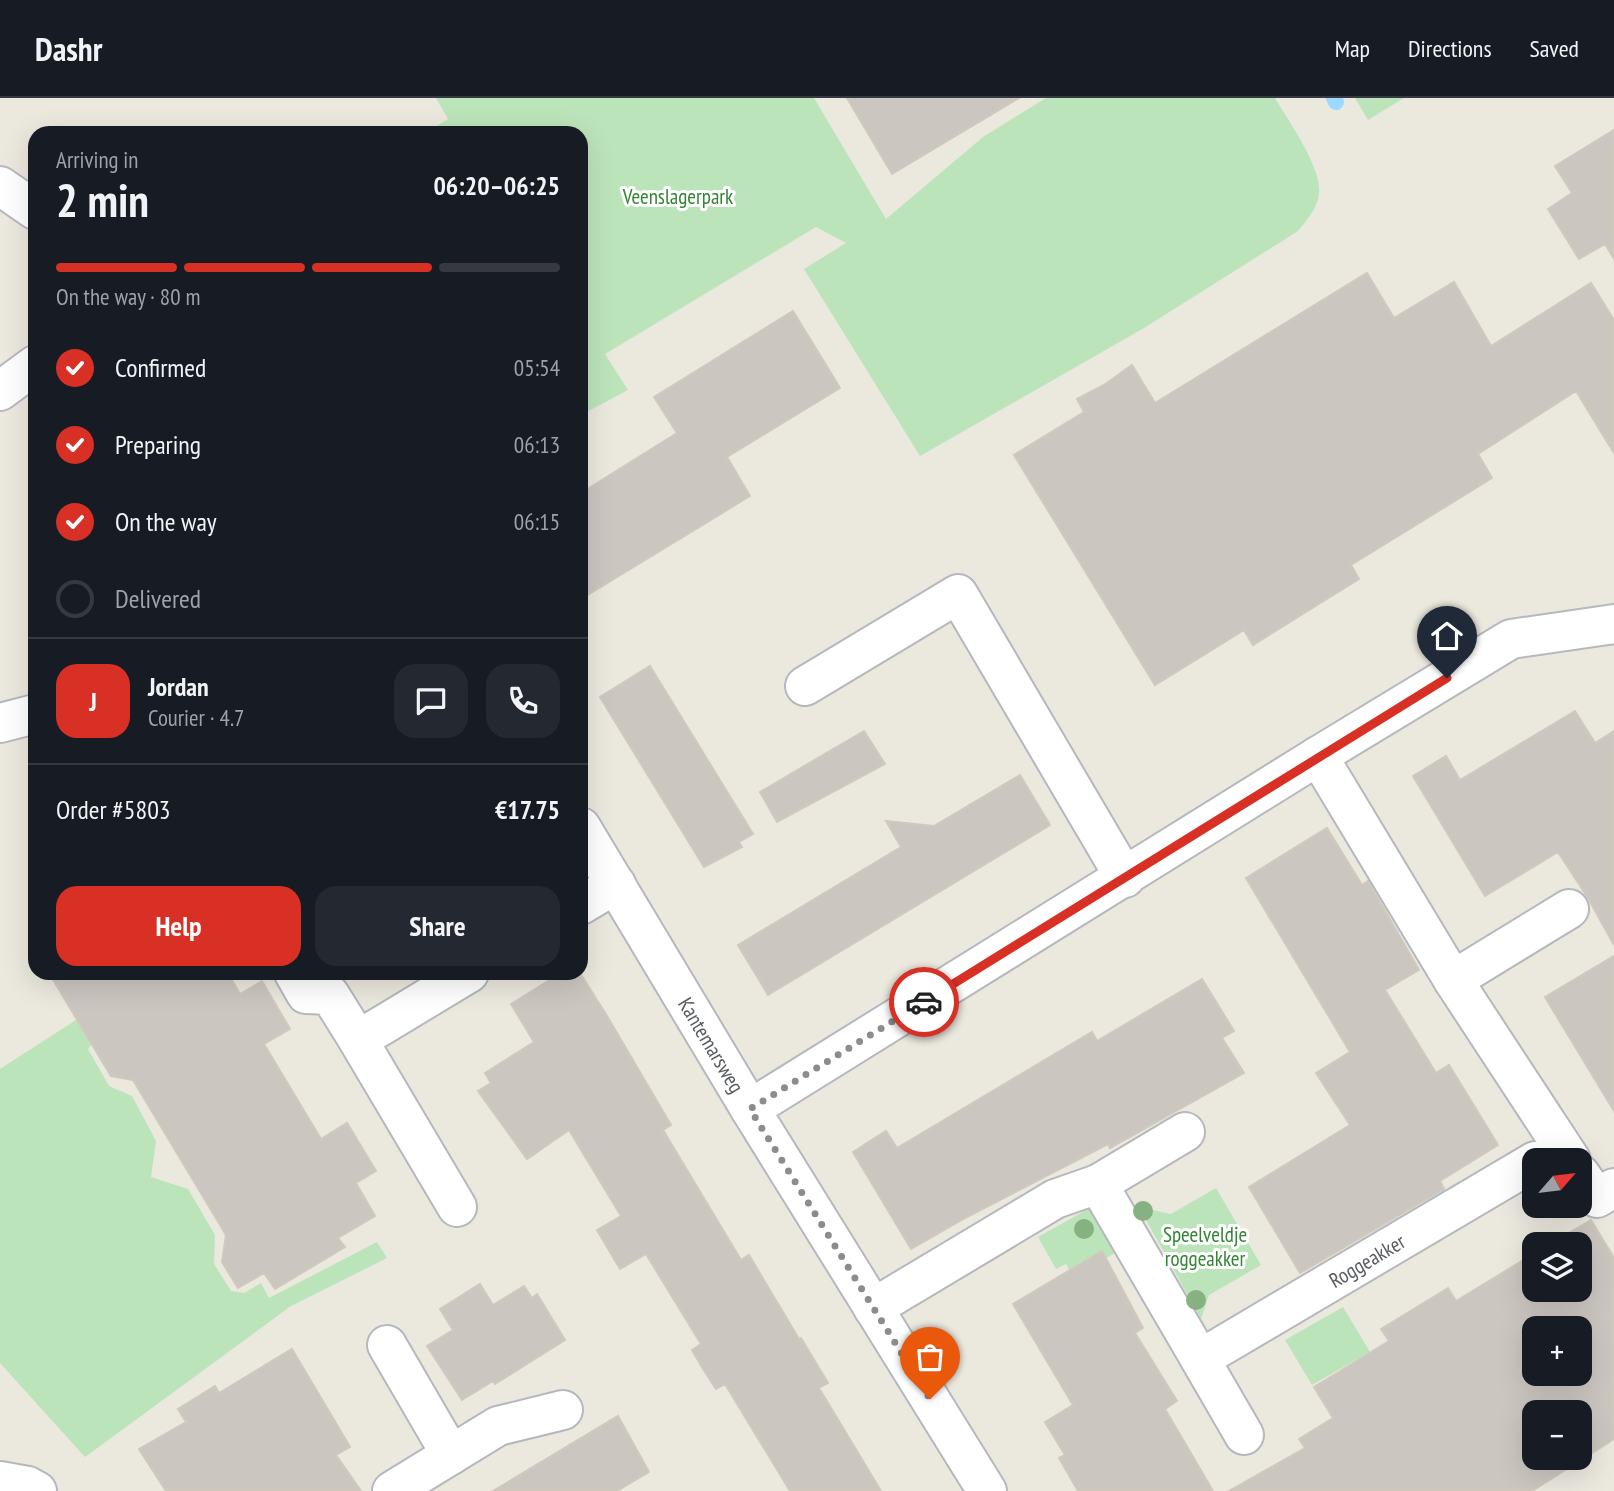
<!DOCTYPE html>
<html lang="en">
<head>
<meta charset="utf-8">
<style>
  :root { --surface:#171b24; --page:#242831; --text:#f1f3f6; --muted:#9ea1a6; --line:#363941; --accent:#d93025 }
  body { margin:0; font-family:"PT Sans Narrow",sans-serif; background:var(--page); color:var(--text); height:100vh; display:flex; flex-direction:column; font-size:26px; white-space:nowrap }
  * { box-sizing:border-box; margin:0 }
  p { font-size:23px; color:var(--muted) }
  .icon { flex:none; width:38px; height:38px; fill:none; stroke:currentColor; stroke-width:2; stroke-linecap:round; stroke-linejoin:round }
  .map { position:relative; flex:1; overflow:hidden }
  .details { position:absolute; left:28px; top:28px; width:560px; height:854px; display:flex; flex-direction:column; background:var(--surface); border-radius:21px; box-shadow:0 7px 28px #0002 }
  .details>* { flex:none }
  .needle { width:46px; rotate:62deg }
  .tools { position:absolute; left:1522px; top:1050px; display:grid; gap:14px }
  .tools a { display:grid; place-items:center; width:70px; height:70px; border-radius:14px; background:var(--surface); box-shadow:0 7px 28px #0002; font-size:35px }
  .pin { position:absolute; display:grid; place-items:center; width:60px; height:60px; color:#fff; margin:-72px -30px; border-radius:50% 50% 50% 0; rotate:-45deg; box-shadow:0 0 7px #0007 }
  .pin .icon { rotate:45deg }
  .courier { position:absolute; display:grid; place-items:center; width:70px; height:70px; margin:-35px; border:5px solid #d93025; border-radius:50%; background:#fff; color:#222; box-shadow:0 2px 9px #0007 }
  .headline em { font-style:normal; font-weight:600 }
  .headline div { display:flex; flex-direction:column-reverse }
  .headline { display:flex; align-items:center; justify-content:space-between; height:119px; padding:0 28px }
  h1 { font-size:46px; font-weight:600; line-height:52px }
  .bar { display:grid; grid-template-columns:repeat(4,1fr); gap:10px 7px; align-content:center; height:84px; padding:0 28px }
  .bar i { height:9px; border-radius:5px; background:var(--line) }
  .bar .selected { background:var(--accent) }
  .bar p { grid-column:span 4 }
  .line { display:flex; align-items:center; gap:18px; padding:0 28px; border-top:2px solid var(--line) }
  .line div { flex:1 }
  .round { display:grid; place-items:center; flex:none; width:74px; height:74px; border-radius:21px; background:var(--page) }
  ol { padding:0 28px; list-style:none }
  li { display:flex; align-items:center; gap:21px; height:77px }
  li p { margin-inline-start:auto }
  li .icon { padding:7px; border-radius:50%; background:var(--accent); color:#fff; stroke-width:4 }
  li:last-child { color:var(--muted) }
  li i { width:38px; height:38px; border:4px solid var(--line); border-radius:50% }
  .action { display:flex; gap:14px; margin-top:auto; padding:14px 28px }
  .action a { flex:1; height:80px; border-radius:21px; background:var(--accent); color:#fff; font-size:28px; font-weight:600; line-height:80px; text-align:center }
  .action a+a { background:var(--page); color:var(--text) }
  header { display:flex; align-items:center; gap:42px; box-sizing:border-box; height:98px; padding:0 35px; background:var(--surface); border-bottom:2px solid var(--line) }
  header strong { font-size:33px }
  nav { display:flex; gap:38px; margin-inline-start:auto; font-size:24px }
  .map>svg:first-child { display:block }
  .green { fill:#bce4ba }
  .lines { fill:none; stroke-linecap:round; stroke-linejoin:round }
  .stream { stroke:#9bd9ff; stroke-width:16 }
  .building { fill:#cbc6c0; stroke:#d0c9bd; stroke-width:2; fill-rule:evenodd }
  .minor-casing { stroke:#b5b8bc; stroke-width:42 }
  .minor { stroke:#fff; stroke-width:38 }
  .tree { fill:#86b180 }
  .done { stroke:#8b8d8c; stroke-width:7; stroke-dasharray:0 12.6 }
  .route { stroke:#d93025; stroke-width:9 }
  .labels { text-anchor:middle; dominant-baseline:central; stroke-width:6; stroke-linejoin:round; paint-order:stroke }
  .park-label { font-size:21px; fill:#338433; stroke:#fff }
  .street-label { font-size:21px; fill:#585c60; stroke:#fff }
</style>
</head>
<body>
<header>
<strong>Dashr</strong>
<nav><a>Map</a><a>Directions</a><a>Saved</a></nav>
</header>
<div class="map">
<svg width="1614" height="1393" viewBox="0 0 1614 1393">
  <rect width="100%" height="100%" fill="#ebe8de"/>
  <path class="green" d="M436,0h378l72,121 97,-82 63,-39h229c13,22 47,70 44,95 -1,15 -12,27 -21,38l-154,97 -224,128 -116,-187 42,-26 -30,-16 -211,127 23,36 -47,25v-282h-156l23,-14z
    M1355,0h49l-36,22z
    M149,875l-61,76 21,37 23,10 24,45 -5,36 37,12 27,46 -1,29 17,27 13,2 17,-10 8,15 108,-56 10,16 -96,48 -206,151 -85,-94v-294z
    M1216,1090l45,77 -52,30 -8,24 -62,-112 32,7z
    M1090,1110l25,45 -42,24 -7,-13 -10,5 -18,-32z
    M1343,1209l27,45 -58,33 -27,-45z"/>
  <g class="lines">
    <path class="stream" d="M1334,0l2,4"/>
  </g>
  <path class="building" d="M847,0h172l-127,76z
    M1614,32v129l-9,-15 -26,15 -31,-50 24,-16 -17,-27z
    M1367,175l27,45 60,-36 37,64 100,-63 23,37v133l-38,-62 -98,63 14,24 -141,87 8,14 -106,66 -9,-15 -89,55 -141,-230 70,-43 -7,-13 27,-14 28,-20 23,38z
    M793,213l47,77 -113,69 23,39 -169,103v-106l96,-60 -23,-36z
    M650,568l103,168 -14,8 3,5 -38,20 -104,-170z
    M1575,613l20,32 19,-12v214l-26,-47 -30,-46 -73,44 -72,-120 33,-20 14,24z
    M864,633l21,33 -108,58 -17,-30z
    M1020,677l30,50 -282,170 -30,-50 163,-98 -15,-26 48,5z
    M1327,730l35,57 6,-4 51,89 -34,20 51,83 13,-8 49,80 -58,36 4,8 -144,84 -51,-86 101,-62 -34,-52 34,-21 -104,-174z
    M1614,858v155l-69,-114z
    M49,875h179l12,21 22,-13 28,48 -26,15 57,95 26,-16 29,48 -20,12 19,33 -37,22 7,9 -70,42 -11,-16 -26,15 -16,-26 4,-27 -93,-155 -22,-4z
    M561,875h19l27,43 64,109 -8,5 78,130 8,-5 50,84 2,-1 27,45 -9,5 62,103h-91l-65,-107 -9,5 -13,-20 -11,-19 9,-6 -55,-90 -26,15 -23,-39 24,-14 -52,-86 -42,29 -49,-68 13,-8 -6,-10 49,-31 -23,-38z
    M1202,881l32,52 -12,7 22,35 -134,75 -2,-4 -141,73 -56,32 -58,-97 33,-21 11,17 195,-116 5,9z
    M1591,1122l23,38v181l-82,52h-303l76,-43 -6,-9 34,-21 -19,-31 75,-46 -8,-12 67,-41 8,13 79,-48v37h45v-46h-30zM1535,1230h45v46h-45zM1535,1314h45v46h-45z
    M1102,1153l41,77 -8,5 42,68 -12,8 48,82h-135l-19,-33 6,-3 -20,-33 28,-17 -60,-101z
    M480,1186l13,21 31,-19 8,12 5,-4 28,46 -70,44 -2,-3 -31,19 -35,-54 26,-16 -13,-21z
    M292,1251l58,98 -14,8 25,36h-195l-27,-42 47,-27 -8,-13 37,-23 4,7z
    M618,1318l31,56 -32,19h-124z"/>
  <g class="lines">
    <defs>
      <g id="minor">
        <path d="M0,88l35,24"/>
        <path d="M0,293l35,-26"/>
        <path d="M805,588l153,-92 167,284"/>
        <path d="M0,625l35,-9"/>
        <path d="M1318,658l135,224 118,180"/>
        <path id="s1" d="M581,729l169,282 237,382"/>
        <path d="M581,807l35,-21"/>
        <path d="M294,875l12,21 24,1 28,45"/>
        <path d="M1453,882l116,-71"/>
        <path d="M750,1011l568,-353 193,-117 103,-15"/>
        <path d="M1580,1076l17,24 17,-10"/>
        <path d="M1098,1086l87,-52"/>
        <path d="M457,1109l-99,-167 111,-67"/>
        <path id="s2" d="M873,1210l182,-109 43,-15 102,175 335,-198"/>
        <path d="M387,1247l64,110"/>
        <path d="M1200,1261l44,76"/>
        <path d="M0,1383l28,5 9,5"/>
        <path d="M392,1393l106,-65 65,-16"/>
      </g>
    </defs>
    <use href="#minor" class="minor-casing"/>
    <use href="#minor" class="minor"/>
  </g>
  <g class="tree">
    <circle cx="1143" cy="1113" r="10"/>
    <circle cx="1084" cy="1131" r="10"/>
    <circle cx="1196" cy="1202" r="10"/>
  </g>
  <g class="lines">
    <path class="done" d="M924,904l-174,107 180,290"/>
    <path class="route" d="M924,904l523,-324"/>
  </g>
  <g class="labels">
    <g class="park-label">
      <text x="678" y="98">Veenslagerpark</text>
      <text x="1205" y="1136">Speelveldje<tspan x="1205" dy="24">roggeakker</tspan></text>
    </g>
    <g class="street-label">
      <text stroke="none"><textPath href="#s1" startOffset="254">Kantemarsweg</textPath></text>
      <text stroke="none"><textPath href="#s2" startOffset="654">Roggeakker</textPath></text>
    </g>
  </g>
</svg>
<div class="tools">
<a><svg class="needle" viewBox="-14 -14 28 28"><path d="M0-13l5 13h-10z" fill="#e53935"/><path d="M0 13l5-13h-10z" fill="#9ea1a6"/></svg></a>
<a><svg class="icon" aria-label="layers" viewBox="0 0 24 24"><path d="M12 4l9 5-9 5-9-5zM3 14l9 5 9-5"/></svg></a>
<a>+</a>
<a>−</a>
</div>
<div class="pin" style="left:930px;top:1301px;background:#ea580c"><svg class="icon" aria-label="bag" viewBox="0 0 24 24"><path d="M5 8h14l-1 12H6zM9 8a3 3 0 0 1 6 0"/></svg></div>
<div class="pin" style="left:1447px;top:580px;background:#1f2937"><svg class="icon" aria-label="home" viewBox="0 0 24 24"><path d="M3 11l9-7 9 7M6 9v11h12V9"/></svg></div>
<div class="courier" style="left:924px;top:904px"><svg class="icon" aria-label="car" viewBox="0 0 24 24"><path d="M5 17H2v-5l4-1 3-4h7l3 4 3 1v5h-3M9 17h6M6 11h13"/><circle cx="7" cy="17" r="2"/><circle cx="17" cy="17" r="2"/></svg></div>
<section class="details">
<div class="headline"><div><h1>2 min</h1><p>Arriving in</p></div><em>06:20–06:25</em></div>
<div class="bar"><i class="selected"></i><i class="selected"></i><i class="selected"></i><i></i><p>On the way · 80 m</p></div>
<ol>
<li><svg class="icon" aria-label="check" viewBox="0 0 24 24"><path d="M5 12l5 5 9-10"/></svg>Confirmed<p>05:54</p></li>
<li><svg class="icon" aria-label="check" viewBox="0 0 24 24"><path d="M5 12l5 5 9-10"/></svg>Preparing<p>06:13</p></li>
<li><svg class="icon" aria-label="check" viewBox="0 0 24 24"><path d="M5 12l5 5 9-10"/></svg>On the way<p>06:15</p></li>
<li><i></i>Delivered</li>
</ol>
<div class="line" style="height:126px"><b class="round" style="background:var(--accent);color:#fff">J</b><div><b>Jordan</b><p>Courier · 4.7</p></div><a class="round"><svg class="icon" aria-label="chat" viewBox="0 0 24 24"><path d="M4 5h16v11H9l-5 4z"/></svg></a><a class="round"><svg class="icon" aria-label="phone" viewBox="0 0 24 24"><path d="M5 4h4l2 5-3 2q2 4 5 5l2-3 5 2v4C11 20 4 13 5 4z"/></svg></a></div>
<div class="line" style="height:91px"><div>Order #5803</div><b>€17.75</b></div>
<div class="action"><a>Help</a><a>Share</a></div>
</section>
</div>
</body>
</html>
